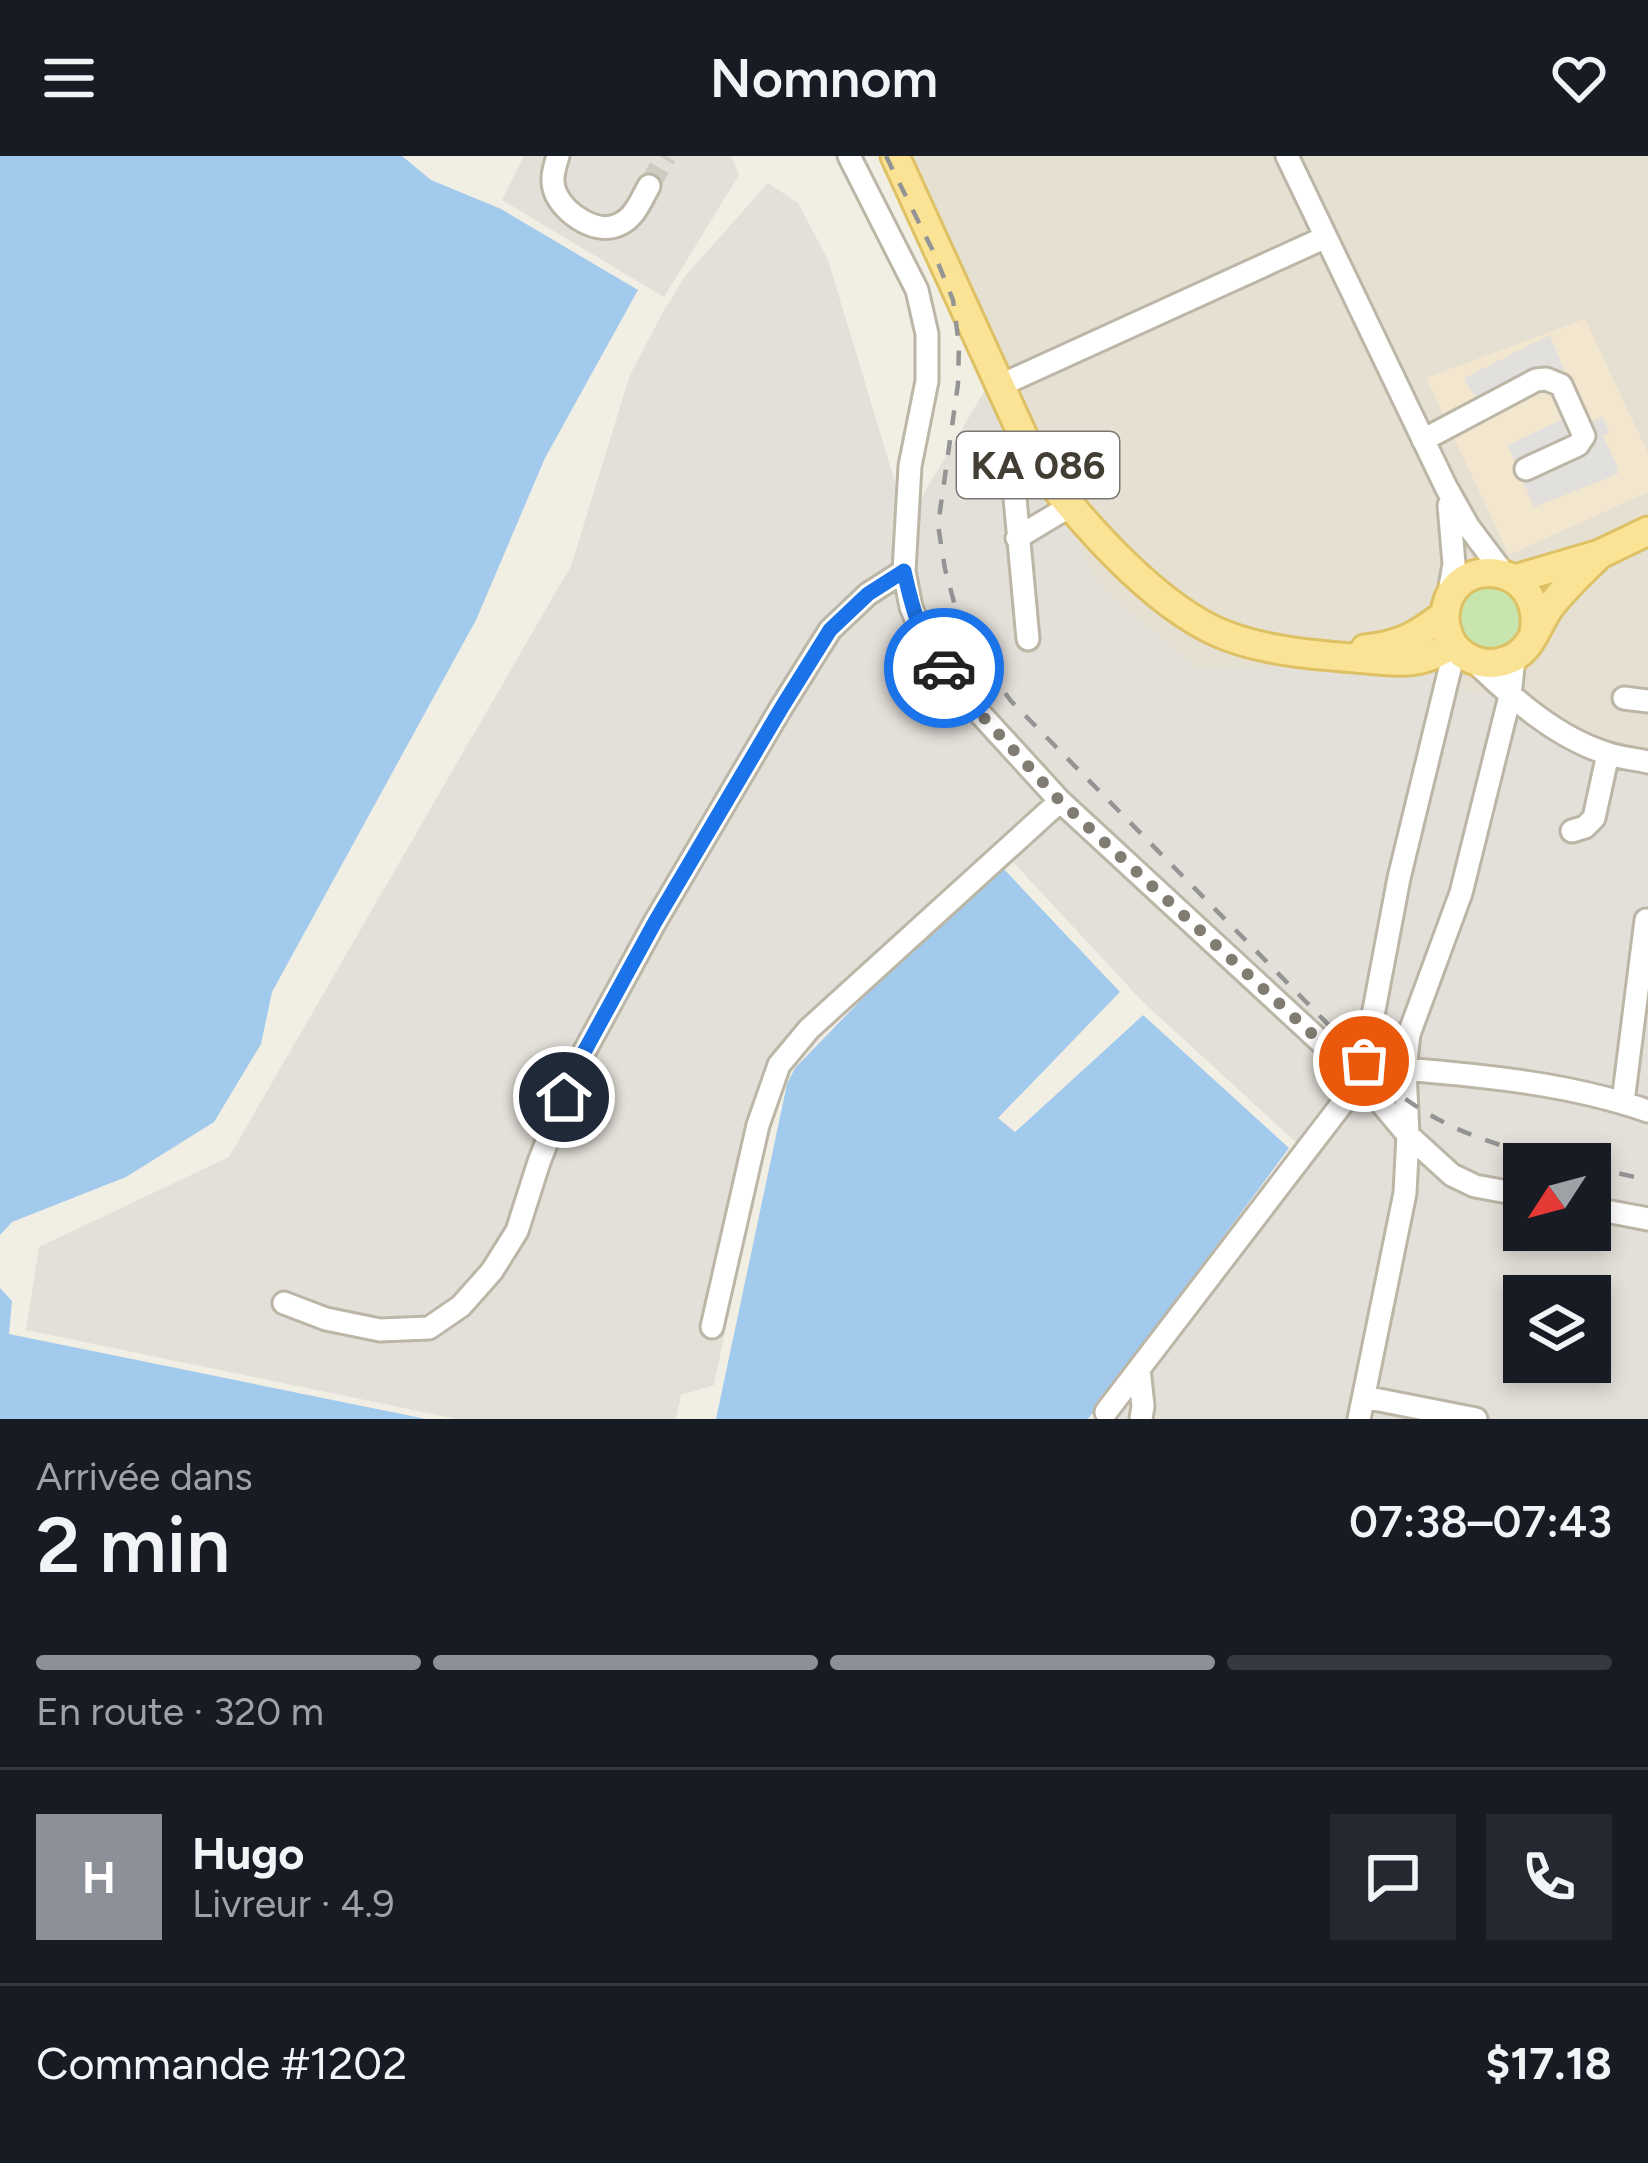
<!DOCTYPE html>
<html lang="fr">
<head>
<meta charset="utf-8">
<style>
  :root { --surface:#171b24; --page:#242831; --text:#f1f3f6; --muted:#9ea1a6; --line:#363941; --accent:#8c9099 }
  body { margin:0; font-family:Figtree,sans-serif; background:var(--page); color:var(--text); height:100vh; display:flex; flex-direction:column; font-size:45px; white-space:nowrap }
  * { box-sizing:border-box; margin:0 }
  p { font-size:39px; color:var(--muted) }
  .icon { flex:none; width:66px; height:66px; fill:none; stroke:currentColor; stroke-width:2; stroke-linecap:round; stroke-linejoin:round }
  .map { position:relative; height:1263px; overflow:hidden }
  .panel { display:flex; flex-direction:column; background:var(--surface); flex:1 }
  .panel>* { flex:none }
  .needle { width:78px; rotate:234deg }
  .controls { position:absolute; left:1503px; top:987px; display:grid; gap:24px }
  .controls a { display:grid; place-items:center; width:108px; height:108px; border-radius:0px; background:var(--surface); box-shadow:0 6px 18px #0003; font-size:60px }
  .pin { position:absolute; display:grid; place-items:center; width:102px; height:102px; color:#fff; margin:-51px; border:6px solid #fff; border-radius:50%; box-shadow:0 3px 12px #0007 }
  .courier { position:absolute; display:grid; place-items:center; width:120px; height:120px; margin:-60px; border:9px solid #1a73e8; border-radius:50%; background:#fff; color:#222; box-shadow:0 3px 15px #0007 }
  .summary em { font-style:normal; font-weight:600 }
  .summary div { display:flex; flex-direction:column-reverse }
  .summary { display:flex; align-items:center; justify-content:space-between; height:204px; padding:0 36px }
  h1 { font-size:78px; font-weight:600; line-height:90px }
  .bar { display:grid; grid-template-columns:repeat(4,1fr); gap:18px 12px; align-content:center; height:144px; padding:0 36px }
  .bar i { height:15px; border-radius:9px; background:var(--line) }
  .bar .active { background:var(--accent) }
  .bar p { grid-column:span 4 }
  .line { display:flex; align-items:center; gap:30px; padding:0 36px; border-top:3px solid var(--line) }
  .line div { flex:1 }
  .round { display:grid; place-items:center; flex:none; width:126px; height:126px; border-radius:0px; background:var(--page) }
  header { display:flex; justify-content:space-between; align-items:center; height:156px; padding:0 36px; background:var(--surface); font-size:54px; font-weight:600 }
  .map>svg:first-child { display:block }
  .residential { fill:#e5e0d2 }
  .commercial { fill:#f3e6cf }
  .industrial { fill:#e3dfd9; fill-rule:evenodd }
  .green { fill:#c9e5ae }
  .parking { fill:#e2e0dc }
  .water { fill:#a2caed }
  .pier { fill:#f1eee4 }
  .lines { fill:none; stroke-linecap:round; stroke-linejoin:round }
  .minor-tunnel { stroke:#cecbc1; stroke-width:21; stroke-dasharray:21 10; stroke-linecap:butt }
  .minor-casing { stroke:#bcb6a7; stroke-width:27 }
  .major-casing { stroke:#dec165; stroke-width:33 }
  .minor { stroke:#fff; stroke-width:21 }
  .major { stroke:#fae394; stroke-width:27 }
  .rail { stroke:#949494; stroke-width:4.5; stroke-dasharray:15 15; stroke-linecap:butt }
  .done { stroke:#807c72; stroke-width:12; stroke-dasharray:0 21.6 }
  .route { stroke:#1a73e8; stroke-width:15 }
  .labels { text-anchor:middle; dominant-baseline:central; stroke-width:9; stroke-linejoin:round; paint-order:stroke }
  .shield { fill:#fff; stroke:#7b7871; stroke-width:3 }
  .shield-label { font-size:39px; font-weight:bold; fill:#433e34 }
</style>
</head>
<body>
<header><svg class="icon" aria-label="menu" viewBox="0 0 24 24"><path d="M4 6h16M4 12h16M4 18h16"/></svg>Nomnom<svg class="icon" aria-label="heart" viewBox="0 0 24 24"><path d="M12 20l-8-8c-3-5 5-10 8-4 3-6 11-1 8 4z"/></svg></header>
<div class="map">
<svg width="1648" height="1263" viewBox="0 0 1648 1263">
  <rect width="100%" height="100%" fill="#f1eee4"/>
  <path class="residential" d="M881,0h767v613l-55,-7 -69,-67 -51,-1 -41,-26h-235l-95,-80 -114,-203z"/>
  <path class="commercial" d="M1585,163l63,134v39l-139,63 -83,-177z"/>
  <path class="industrial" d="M524,0h207l8,19 -75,122 -162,-97z
    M768,27l30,20 30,57 79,262 81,-137 114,203 95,80h235l41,26 51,1 69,67 55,7v650h-550l203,-272 -159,-146 -143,-154 -221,225 -64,313 -33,10 -5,24h-219l-431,-89 13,-83 190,-90 342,-591 59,-191 33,-63 23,-37zM1524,1008h66v66h-66zM1524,1140h66v66h-66z"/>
  <path class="green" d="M1481,427l32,8 11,30c-19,59 -91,12 -59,-26 4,-5 11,-8 16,-12z"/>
  <path class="parking" d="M1550,179l36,88 17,-6 6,15 -6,4 15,32v6l-84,33 -26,-62 55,-26 -13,-30 -55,21 -14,-2 -17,-30z"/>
  <path class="water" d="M0,0h402l29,24 70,29 137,81 -93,168 -69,162 -204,372 -11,52 -47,78 -88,55 -114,45 -12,13z
    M999,708l121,128 -121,126 17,13 127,-116 146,133 -201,271h-372l71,-335 8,-16 192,-198z
    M0,1132l12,13 -3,33 417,85h-426z"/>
  <path class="pier" d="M1120,836l5,5 -4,5 -114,115 8,7 123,-114 5,5 -128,117 -17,-14z"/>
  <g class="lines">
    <path class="minor-tunnel" d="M649,30l17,-30"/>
    <defs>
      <path id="minor" d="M558,0c-4,13 -8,25 -2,38 10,21 42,42 64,30 15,-7 21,-24 29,-38
        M849,0l68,134 10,44v47l-17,85 -6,105 7,36 16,39 48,62 85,93 301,278 47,56 44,40 23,11 49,9
        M1287,0l159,331 22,39 36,48
        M999,230l327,-149
        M1423,284l113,-60 10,-1 15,6 23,51 -6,9 -52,24
        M1017,382l53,-32
        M1448,443l6,-35 -5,-59
        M1028,483l-14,-152 6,-10 15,-15
        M1473,504c39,38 83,78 136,94 13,4 26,5 39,8
        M1624,542l24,3
        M1572,675l13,-4 9,-9 14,-64
        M1405,913c81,7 166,15 243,42
        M1361,923l38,-201 56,-230
        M1623,946l23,-182
        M1590,1052l58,11
        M284,1147l42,16 54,11 49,-2 32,-22 31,-35 25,-40 22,-69 38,-97 78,-143 126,-214 49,-78 38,-36 36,-23
        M712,1171l46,-202 21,-60 30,-36 251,-228
        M1139,1213l4,37 -2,13
        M1364,1241l112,22
        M1106,1256l255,-333 48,-45 52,-141 49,-197 4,-38
        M1359,1263l46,-226 3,-58 -3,-66 4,-35"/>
      <path id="major" d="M895,0l140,306c45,58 122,148 192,174 40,15 86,19 128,22 37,3 66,10 97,-14
        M1515,423l85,-25 48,-23
        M1534,477c12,-74 -87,-81 -89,-16 0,11 5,26 13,33 11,11 28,16 43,12 9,-2 18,-7 24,-14 10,-11 15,-27 24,-40 15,-20 34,-37 51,-54
        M1365,493c36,-4 52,-13 80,-35"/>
    </defs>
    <use href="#minor" class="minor-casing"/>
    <use href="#major" class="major-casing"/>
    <use href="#minor" class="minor"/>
    <use href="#major" class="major"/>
    <path class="rail" d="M886,0l48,97 19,47 6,45 -1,39 -20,141 7,44 12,44 19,40 35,48 353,360c14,13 28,28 43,39 52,37 108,51 169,64
      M1590,1011l58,13"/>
  </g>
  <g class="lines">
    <path class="done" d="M944,512l31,40 85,93 301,278 3,-18"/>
    <path class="route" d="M564,941l13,-32 78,-143 127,-215 48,-77 38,-36 36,-23c8,36 16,68 40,97"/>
  </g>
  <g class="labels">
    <rect class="shield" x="957" y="276" width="162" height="66" rx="9"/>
    <g class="shield-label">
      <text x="1038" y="309">KA 086</text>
    </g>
  </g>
</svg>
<div class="controls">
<a><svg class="needle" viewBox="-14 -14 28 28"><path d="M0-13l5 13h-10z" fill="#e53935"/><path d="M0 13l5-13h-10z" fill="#9ea1a6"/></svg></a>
<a><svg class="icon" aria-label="layers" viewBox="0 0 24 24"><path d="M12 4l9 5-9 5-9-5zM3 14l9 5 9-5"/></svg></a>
</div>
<div class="pin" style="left:1364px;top:905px;background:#ea580c"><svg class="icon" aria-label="bag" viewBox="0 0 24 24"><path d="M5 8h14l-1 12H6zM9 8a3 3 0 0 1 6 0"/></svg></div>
<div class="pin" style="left:564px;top:941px;background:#1f2937"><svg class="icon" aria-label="home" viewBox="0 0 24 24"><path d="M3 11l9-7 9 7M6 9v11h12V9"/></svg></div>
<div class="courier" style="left:944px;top:512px"><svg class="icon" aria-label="car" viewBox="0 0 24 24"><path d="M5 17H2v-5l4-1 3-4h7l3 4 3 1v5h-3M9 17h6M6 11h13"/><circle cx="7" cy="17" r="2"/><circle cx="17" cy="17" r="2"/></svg></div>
</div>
<section class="panel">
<div class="summary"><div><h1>2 min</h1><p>Arrivée dans</p></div><em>07:38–07:43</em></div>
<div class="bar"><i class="active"></i><i class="active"></i><i class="active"></i><i></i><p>En route · 320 m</p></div>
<div class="line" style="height:216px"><b class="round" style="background:var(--accent);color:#fff">H</b><div><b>Hugo</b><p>Livreur · 4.9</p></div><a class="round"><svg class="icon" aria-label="chat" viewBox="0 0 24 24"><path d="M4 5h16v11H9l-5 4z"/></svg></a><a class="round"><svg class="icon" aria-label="phone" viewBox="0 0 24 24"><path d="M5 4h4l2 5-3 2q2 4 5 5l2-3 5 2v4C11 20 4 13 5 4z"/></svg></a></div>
<div class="line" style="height:156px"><div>Commande #1202</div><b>$17.18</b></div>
</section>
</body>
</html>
